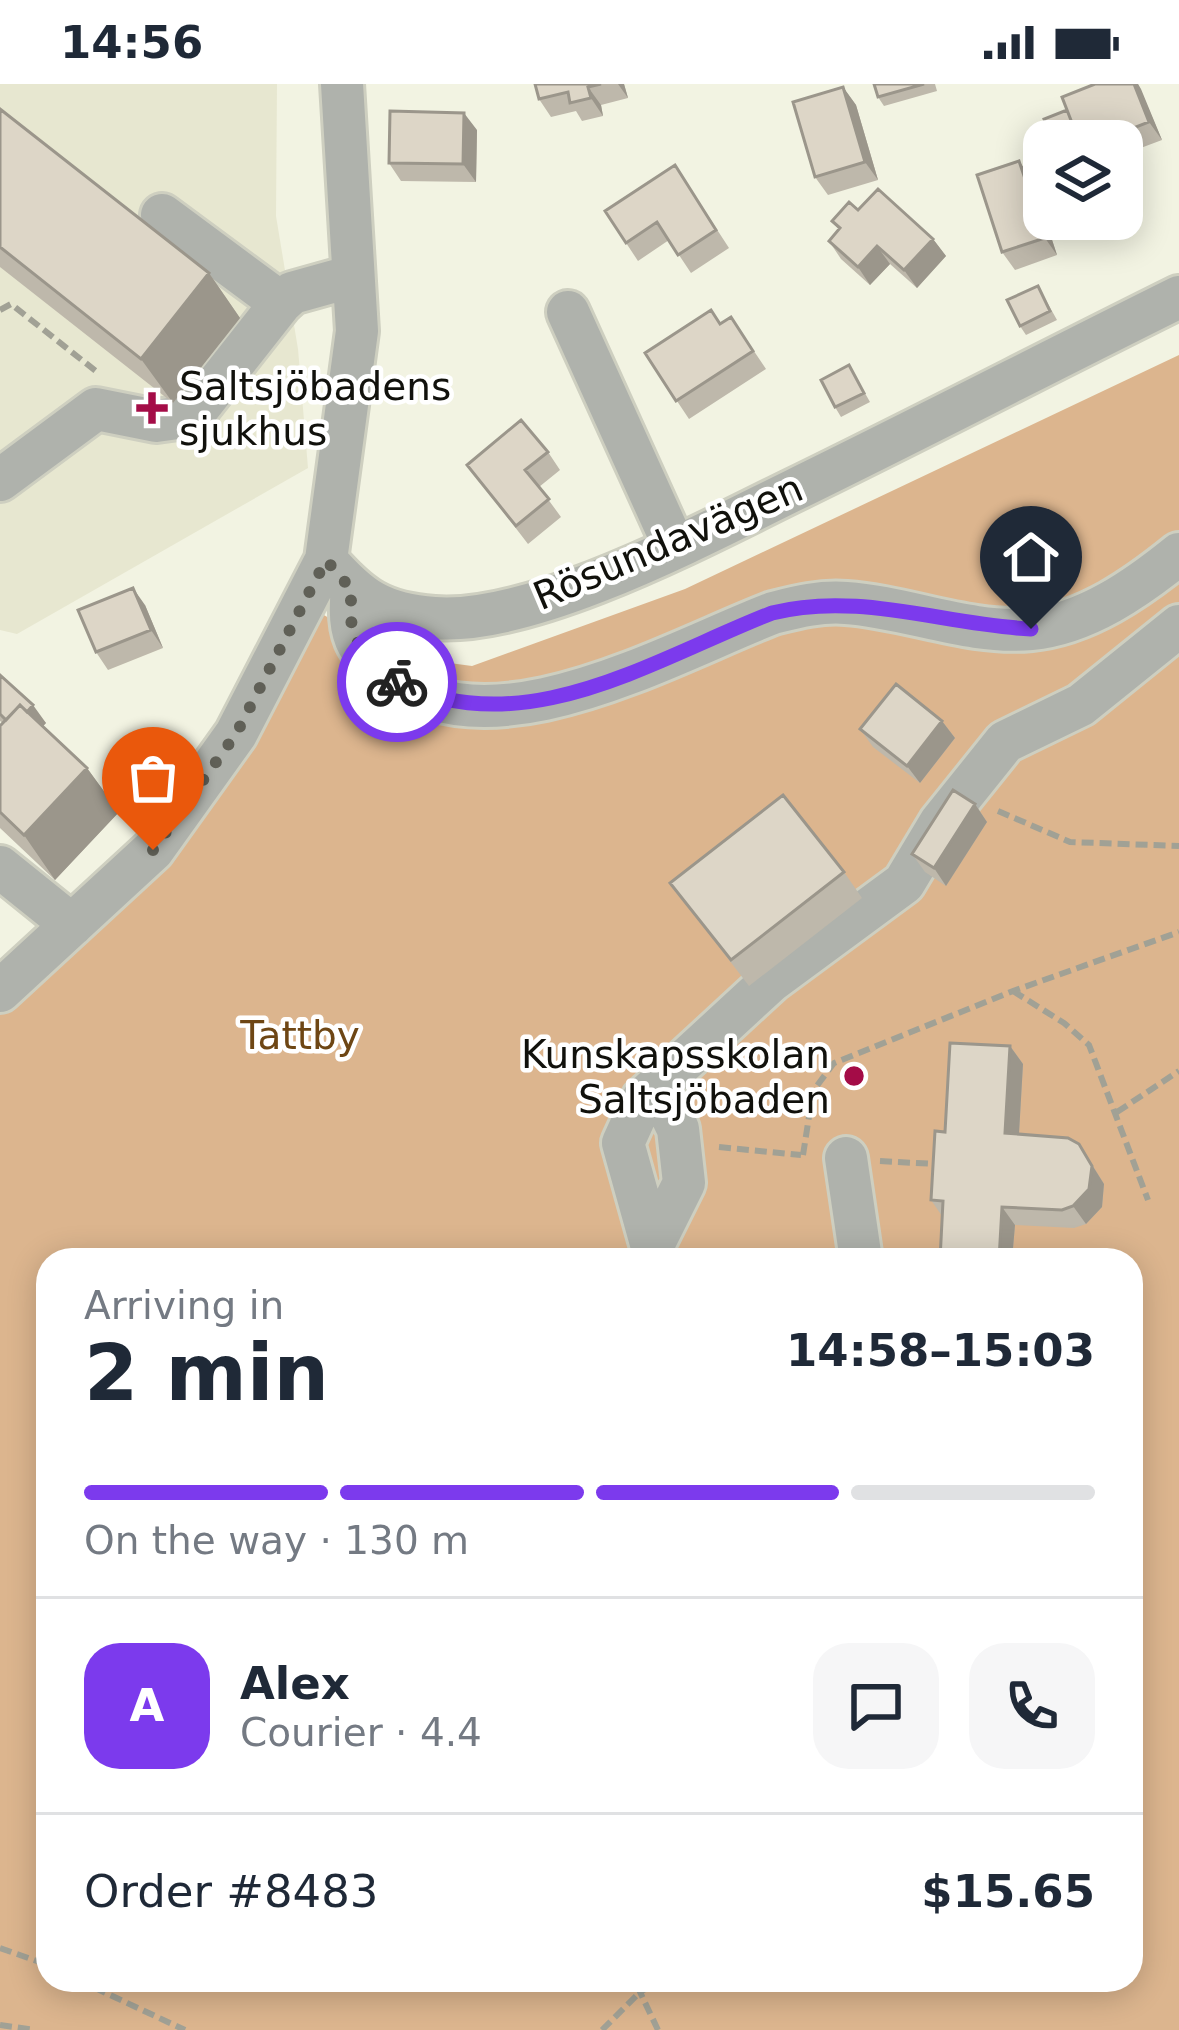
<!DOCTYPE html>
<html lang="en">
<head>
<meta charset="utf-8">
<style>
  :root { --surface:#fff; --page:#f6f6f7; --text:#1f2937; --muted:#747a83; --line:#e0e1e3; --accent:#7c3aed }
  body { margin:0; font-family:"DejaVu Sans",sans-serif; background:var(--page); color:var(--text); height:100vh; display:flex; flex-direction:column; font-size:45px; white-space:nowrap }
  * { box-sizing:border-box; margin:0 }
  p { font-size:39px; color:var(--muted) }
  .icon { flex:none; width:66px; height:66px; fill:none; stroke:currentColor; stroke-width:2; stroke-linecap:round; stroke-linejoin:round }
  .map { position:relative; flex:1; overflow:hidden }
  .drawer { position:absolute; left:36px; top:1164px; width:1107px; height:744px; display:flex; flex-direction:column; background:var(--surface); border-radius:36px; box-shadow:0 6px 30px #0003 }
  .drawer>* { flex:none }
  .tools { position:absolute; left:1023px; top:36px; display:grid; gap:24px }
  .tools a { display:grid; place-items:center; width:120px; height:120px; border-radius:24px; background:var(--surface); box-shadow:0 6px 30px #0003; font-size:60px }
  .pin { position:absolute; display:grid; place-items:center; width:102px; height:102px; color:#fff; margin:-123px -51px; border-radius:50% 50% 50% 0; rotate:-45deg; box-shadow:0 0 12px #0007 }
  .pin .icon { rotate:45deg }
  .courier { position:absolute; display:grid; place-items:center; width:120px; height:120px; margin:-60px; border:9px solid #7c3aed; border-radius:50%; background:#fff; color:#222; box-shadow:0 3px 15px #0007 }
  .summary em { font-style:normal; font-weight:600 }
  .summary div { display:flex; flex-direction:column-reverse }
  .summary { display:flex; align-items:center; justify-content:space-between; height:204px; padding:0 48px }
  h1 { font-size:78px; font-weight:600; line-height:90px }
  .bar { display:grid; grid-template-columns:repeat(4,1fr); gap:18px 12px; align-content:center; height:144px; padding:0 48px }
  .bar i { height:15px; border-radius:9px; background:var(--line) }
  .bar .active { background:var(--accent) }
  .bar p { grid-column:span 4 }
  .line { display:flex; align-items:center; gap:30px; padding:0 48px; border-top:3px solid var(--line) }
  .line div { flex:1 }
  .round { display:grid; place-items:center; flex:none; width:126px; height:126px; border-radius:36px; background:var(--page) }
  .status { display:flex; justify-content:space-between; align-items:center; height:84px; padding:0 60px; background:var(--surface); direction:ltr }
  .status svg { height:33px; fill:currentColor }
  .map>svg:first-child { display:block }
  .built { fill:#e7e7d0 }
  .green { fill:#dcb58e; fill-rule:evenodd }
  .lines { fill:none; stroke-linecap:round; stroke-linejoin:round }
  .minor-casing { stroke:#cecfc0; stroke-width:48 }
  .path { stroke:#a1a195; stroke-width:6; stroke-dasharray:12 6; stroke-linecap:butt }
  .minor { stroke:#afb2ac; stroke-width:42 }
  .wall { fill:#beb8ab }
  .shaded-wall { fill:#9b968b }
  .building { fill:#ddd6c7; stroke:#9b968b; stroke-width:3 }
  .done { stroke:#606057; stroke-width:12; stroke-dasharray:0 21.6 }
  .route { stroke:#7c3aed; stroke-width:15 }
  .poi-dot { fill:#a40c47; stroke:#fff; stroke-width:4.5 }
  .labels { text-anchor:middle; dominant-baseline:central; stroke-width:9; stroke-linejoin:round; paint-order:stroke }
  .poi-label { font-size:39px; fill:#11110c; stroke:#fff; text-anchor:start }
  .street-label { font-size:39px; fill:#11110c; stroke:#fff }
  .park-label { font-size:39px; fill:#6e4614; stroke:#fff }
</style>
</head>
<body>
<div class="status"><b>14:56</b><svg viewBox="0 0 49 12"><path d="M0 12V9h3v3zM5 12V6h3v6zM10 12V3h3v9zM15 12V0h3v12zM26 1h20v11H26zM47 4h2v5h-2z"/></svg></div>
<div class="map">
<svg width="1179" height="1946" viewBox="0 0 1179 1946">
  <rect width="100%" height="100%" fill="#f2f3e2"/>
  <path class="built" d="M0,0h277l-1,132 22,133 10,119 -291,166 -17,-4z"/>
  <path class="green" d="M1179,271v1675h-1179v-1020l91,-87 222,-314 84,47 75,10 213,-77zM48,1176h1083v720h-1083z"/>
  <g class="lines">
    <defs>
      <path id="minor" d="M342,0l15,247 -31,229c34,39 55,54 108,58 99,8 270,-84 360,-128 129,-63 256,-129 385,-193
        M162,131l119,88 11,-10 61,-17
        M568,228l107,236
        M0,396l96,-71 60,12 36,-5 89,-113
        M352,506c-5,42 3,61 37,87 104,79 280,-24 384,-64 24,-6 47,-12 73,-10 61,4 123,32 185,26 55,-5 106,-41 148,-75
        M0,783l72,58
        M0,907l153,-141 83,-116 90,-174
        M846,1074l15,102
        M652,1163l32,-64 -6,-54 -21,-43
        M652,1176v-13l-29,-104 20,-44 128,-118 133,-98 36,-60 65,-81 76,-37 98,-79"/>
    </defs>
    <use href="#minor" class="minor-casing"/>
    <path class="path" d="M0,226l11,-6 86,68
      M998,727l72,31 109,4
      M1013,907l51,32 25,22 59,155
      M1117,1028l62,-41
      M719,1063l82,8
      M803,1071l10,-64 21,-28 179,-72 166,-59
      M880,1077l55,3
      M0,1864l48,17
      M78,1896l107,50
      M0,1941l35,5
      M602,1946l38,-38
      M658,1946l-18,-38 21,-12"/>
    <use href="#minor" class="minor"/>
  </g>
  <path class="wall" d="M535,0h89l4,14 -27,7 2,11 -21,5 -6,-10 -25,6 -12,-18z
    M874,0h61l2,7 -53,15 -6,-9z
    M1095,0h43l24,56 -40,15v-14h-78l7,-4z
    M843,3l13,18 22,75 -50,15 -13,-18z
    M0,25l209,164 31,45 -67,85 -173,-136z
    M477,46l-1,52 -75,-1 -12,-18z
    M675,81l54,83 -38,25 -22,-33 -31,21 -33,-50z
    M1032,95l25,76 -42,15 -13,-18z
    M858,126l75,29 13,17 -29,32 -27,-24 -20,21 -29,-26 -12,-18 10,-11 -7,-9z
    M1038,202l19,34 -31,15 -6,-9z
    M731,233l35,52 -77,50 -44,-66 75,-29z
    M849,281l21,37 -29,15 -6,-10z
    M548,368l12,18 -21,17 22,30 -33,27 -61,-79z
    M145,521l18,43 -55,22 -12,-18z
    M0,591l46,48 -3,3 44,42 32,44 -64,68 -55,-52v-102l3,-3 -3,-2z
    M942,637l13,17 -35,45 -47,-36 -13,-18z
    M975,720l12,18 -41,64 -21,-14 -13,-18z
    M844,788l18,26 -113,88 -79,-103z
    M1010,962l13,18 -4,70 60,10 25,40 -2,23 -16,17 -12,4 -59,-3 -3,35h-72l2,-44 -11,-16 14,-68z"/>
  <path class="shaded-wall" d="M618,0h6l4,14z
    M1134,0h4l3,5 21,51 -13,-18z
    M588,3l13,18 2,11 -12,-18z
    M843,3l13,18 22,75 -13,-18z
    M464,29l13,17 -1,52 -13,-18z
    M1019,77l13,18 25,76 -12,-17z
    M933,155l13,17 -29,32 -13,-18z
    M877,162l13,18 -20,21 -12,-18z
    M209,189l31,45 -67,85 -32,-44z
    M133,504l12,17 18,43 -12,-18z
    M33,621l13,18 -20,21 -12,-17z
    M942,637l13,17 -35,45 -13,-17z
    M87,684l32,44 -64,68 -31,-45z
    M975,720l12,18 -41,64 -12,-18z
    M1010,962l13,18 -5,87 -13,-18z
    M1079,1060l25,40 -2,23 -16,17 -13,-18z
    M1002,1123l13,18 -3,35h-13z"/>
  <path class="building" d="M535,0h66l-13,3 3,11 -21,5 -2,-11 -29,7z
    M874,0h50l-46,13z
    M1095,0h39l15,38 -49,19h-21l-17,-44z
    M843,3l22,75 -50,15 -22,-75z
    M0,25l209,164 -68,86 -141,-112z
    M1067,26l12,31h-35v36l-12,-33 19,-7 -7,-18z
    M390,27l74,2 -1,51 -74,-1z
    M1019,77l26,77 -43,14 -25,-77z
    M675,81l41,65 -38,25 -21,-33 -31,21 -21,-32z
    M878,105l55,50 -29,31 -27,-24 -19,21 -29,-26 11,-13 -8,-7 17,-19 9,8z
    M1038,202l12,25 -30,15 -13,-26z
    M711,226l9,14 11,-7 22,34 -77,50 -31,-48z
    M849,281l15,28 -29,14 -14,-27z
    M521,336l27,32 -23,18 24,29 -33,27 -49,-61z
    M133,504l18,42 -55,22 -18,-42z
    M0,591l33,30 -6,7 -7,-7 -14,15 -6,-6z
    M896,600l46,37 -35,45 -47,-37z
    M20,621l67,63 -63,67 -24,-23v-86z
    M953,706l22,14 -41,64 -22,-14z
    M783,711l61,77 -113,88 -61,-77z
    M950,959l60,3 -5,87 63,5 11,6 13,22 -3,23 -16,17 -11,4 -60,-3 -3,53h-59l3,-59 -12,-1 4,-69 10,1z"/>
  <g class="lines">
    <path class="done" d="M153,766l83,-116 90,-174 26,30c-6,49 8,64 45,92"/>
    <path class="route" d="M397,598c127,63 257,-23 375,-69 87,-22 172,12 259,16"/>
  </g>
  <g class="poi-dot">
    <path d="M146 306h12v12h12v12h-12v12h-12v-12h-12v-12h12z"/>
    <circle cx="854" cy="992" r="12"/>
  </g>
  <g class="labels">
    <g class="poi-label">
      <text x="179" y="302">Saltsjöbadens<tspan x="179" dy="45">sjukhus</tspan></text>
      <text x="830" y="970" text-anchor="end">Kunskapsskolan<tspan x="830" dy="45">Saltsjöbaden</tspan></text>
    </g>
    <g class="street-label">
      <text transform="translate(668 458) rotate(-23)">Rösundavägen</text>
    </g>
    <g class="park-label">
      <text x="300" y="951">Tattby</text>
    </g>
  </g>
</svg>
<div class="tools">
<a><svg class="icon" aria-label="layers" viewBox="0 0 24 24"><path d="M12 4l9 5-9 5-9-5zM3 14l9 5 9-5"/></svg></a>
</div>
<div class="pin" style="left:153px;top:766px;background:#ea580c"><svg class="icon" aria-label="bag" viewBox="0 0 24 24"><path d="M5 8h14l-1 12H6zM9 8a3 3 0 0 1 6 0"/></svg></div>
<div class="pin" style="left:1031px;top:545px;background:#1f2937"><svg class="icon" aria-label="home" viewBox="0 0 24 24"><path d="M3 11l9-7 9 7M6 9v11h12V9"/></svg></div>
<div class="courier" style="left:397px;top:598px"><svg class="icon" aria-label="bike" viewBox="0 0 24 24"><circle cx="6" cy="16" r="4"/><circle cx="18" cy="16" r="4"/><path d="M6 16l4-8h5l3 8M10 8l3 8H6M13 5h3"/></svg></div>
<section class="drawer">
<div class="summary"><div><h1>2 min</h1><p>Arriving in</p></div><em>14:58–15:03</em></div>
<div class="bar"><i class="active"></i><i class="active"></i><i class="active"></i><i></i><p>On the way · 130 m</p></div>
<div class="line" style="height:216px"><b class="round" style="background:var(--accent);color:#fff">A</b><div><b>Alex</b><p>Courier · 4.4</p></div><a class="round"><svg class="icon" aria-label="chat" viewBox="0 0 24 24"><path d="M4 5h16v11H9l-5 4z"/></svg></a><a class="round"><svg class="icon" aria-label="phone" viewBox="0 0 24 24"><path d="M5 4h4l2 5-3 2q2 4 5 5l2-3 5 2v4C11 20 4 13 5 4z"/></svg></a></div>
<div class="line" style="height:156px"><div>Order #8483</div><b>$15.65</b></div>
</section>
</div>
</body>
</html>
